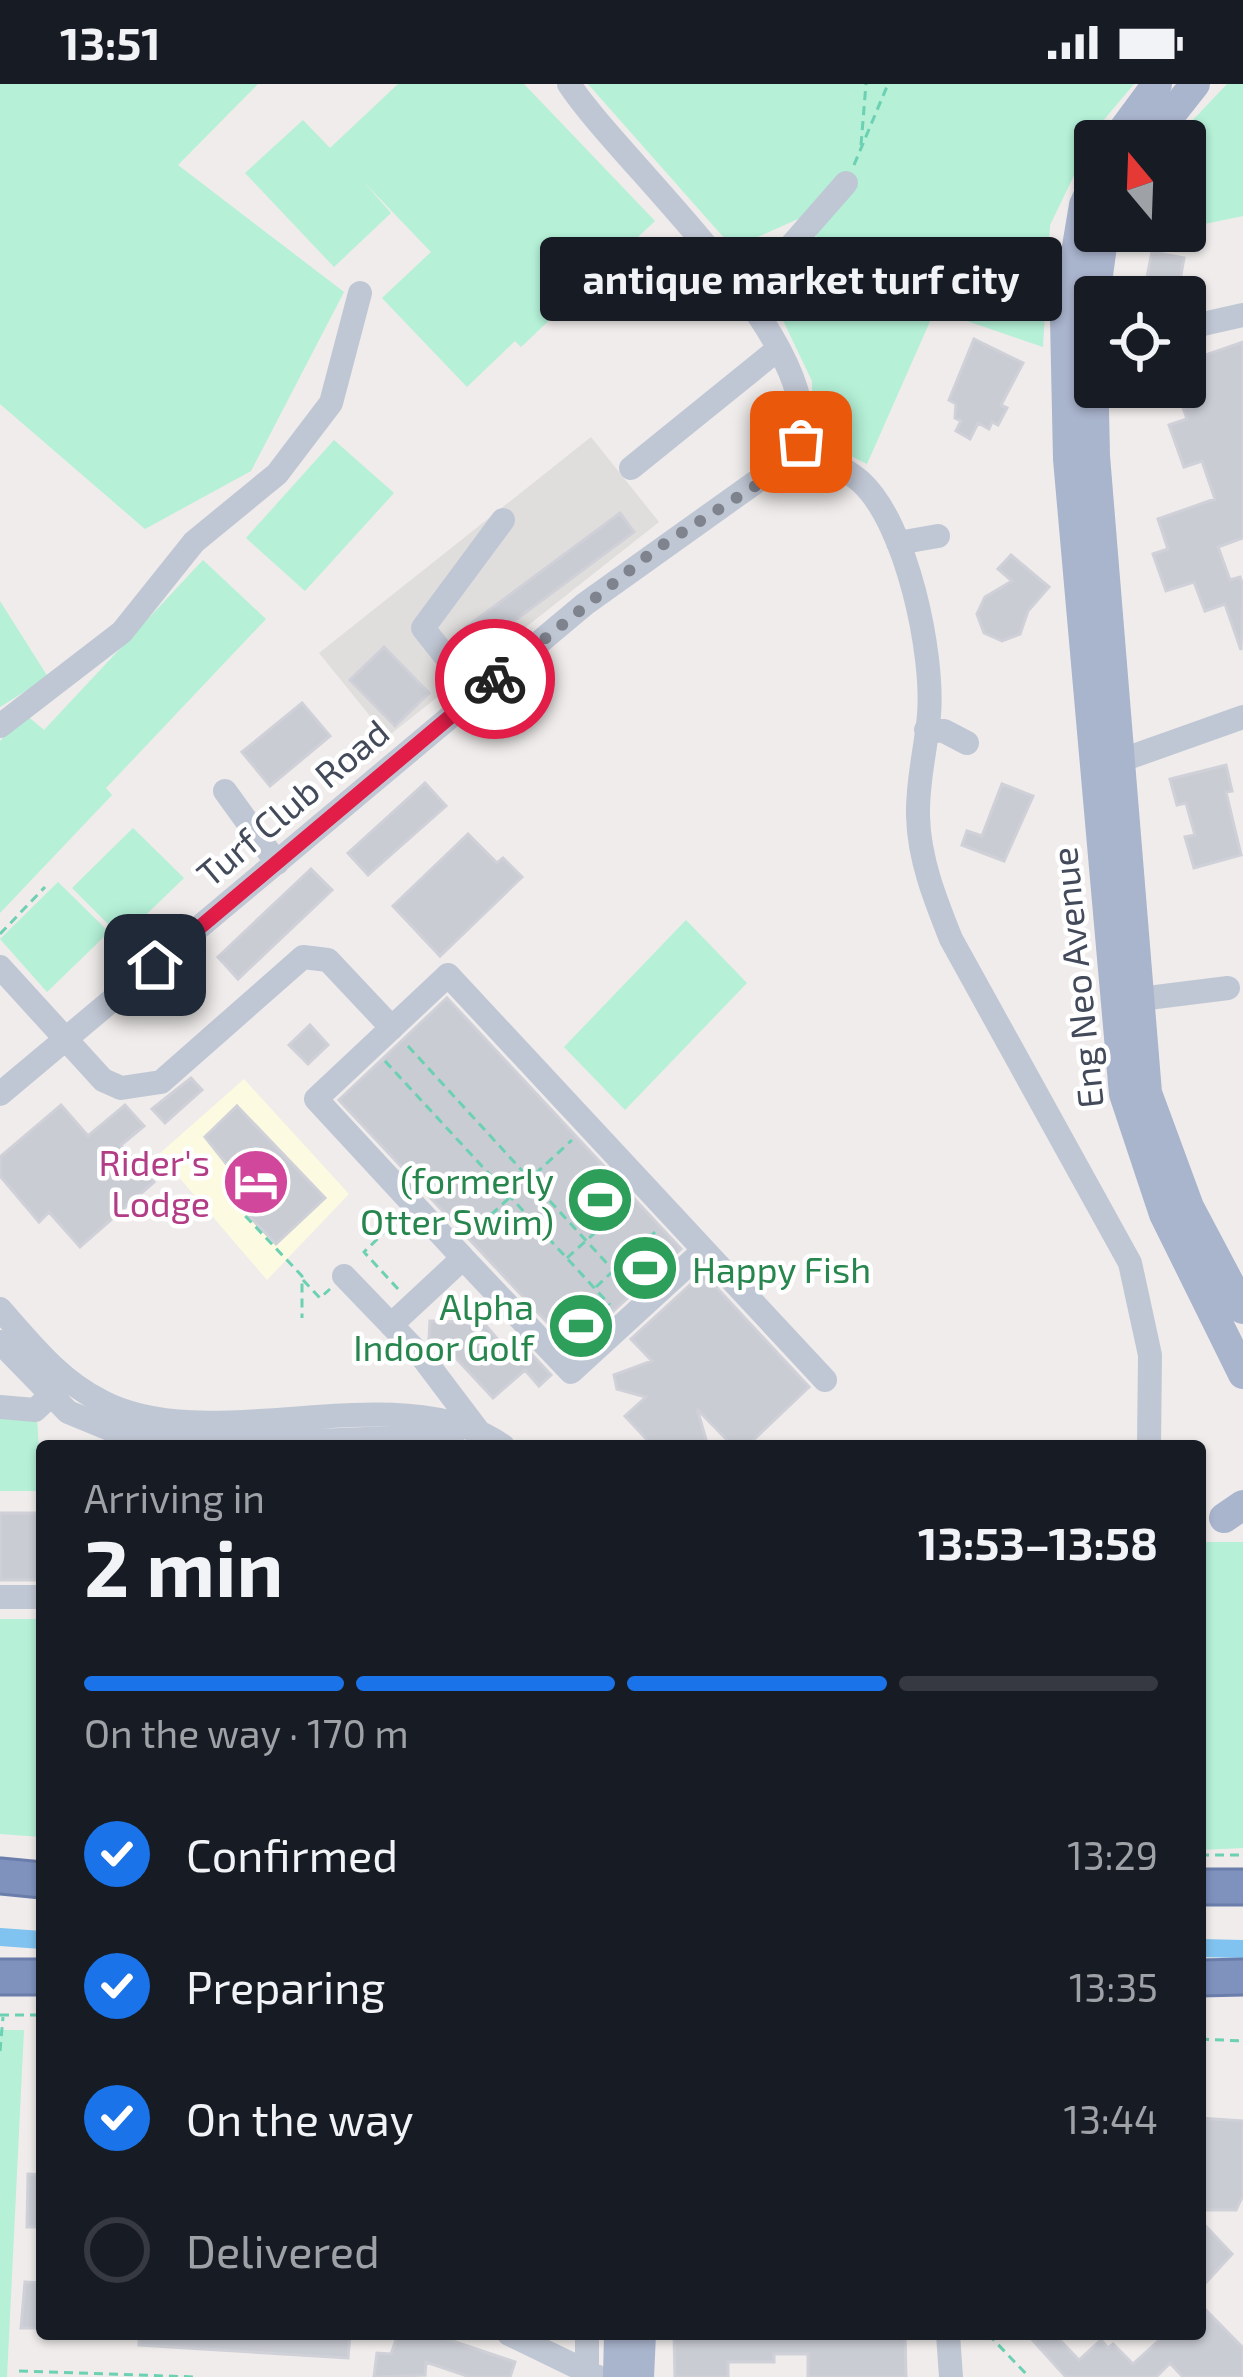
<!DOCTYPE html>
<html lang="en">
<head>
<meta charset="utf-8">
<style>
  :root { --surface:#171b24; --page:#242831; --text:#f1f3f6; --muted:#9ea1a6; --line:#363941; --accent:#1a73e8 }
  body { margin:0; font-family:"Exo 2",sans-serif; background:var(--page); color:var(--text); height:100vh; display:flex; flex-direction:column; font-size:45px; white-space:nowrap }
  * { box-sizing:border-box; margin:0 }
  p { font-size:39px; color:var(--muted) }
  .icon { flex:none; width:66px; height:66px; fill:none; stroke:currentColor; stroke-width:2; stroke-linecap:round; stroke-linejoin:round }
  .map { position:relative; flex:1; overflow:hidden }
  .panel { position:absolute; left:36px; top:1356px; width:1170px; height:900px; display:flex; flex-direction:column; background:var(--surface); border-radius:12px; box-shadow:0 3px 9px #0004 }
  .panel>* { flex:none }
  .needle { width:78px; rotate:341deg }
  .controls { position:absolute; left:1074px; top:36px; display:grid; gap:24px }
  .controls a { display:grid; place-items:center; width:132px; height:132px; border-radius:12px; background:var(--surface); box-shadow:0 3px 9px #0004; font-size:60px }
  .pin { position:absolute; display:grid; place-items:center; width:102px; height:102px; color:#fff; margin:-51px; border-radius:24px; box-shadow:0 6px 18px #0006 }
  .courier { position:absolute; display:grid; place-items:center; width:120px; height:120px; margin:-60px; border:9px solid #e11d48; border-radius:50%; background:#fff; color:#222; box-shadow:0 3px 15px #0007 }
  .bubble { position:absolute; height:84px; border-radius:12px; background:var(--surface); box-shadow:0 3px 9px #0004; font-size:39px; font-weight:700; line-height:84px; text-align:center }
  .overview em { font-style:normal; font-weight:700 }
  .overview div { display:flex; flex-direction:column-reverse }
  .overview { display:flex; align-items:center; justify-content:space-between; height:204px; padding:0 48px }
  h1 { font-size:78px; font-weight:700; line-height:90px }
  .bar { display:grid; grid-template-columns:repeat(4,1fr); gap:18px 12px; align-content:center; height:144px; padding:0 48px }
  .bar i { height:15px; border-radius:9px; background:var(--line) }
  .bar .current { background:var(--accent) }
  .bar p { grid-column:span 4 }
  ol { padding:0 48px; list-style:none }
  li { display:flex; align-items:center; gap:36px; height:132px }
  li p { margin-inline-start:auto }
  li .icon { padding:12px; border-radius:50%; background:var(--accent); color:#fff; stroke-width:4 }
  li:last-child { color:var(--muted) }
  li i { width:66px; height:66px; border:6px solid var(--line); border-radius:50% }
  .status { display:flex; justify-content:space-between; align-items:center; height:84px; padding:0 60px; background:var(--surface); direction:ltr }
  .status svg { height:33px; fill:currentColor }
  .map>svg:first-child { display:block }
  .commercial { fill:#fcfae1 }
  .education { fill:#e0dddd }
  .green { fill:#b5f0d7 }
  .lines { fill:none; stroke-linecap:round; stroke-linejoin:round }
  .canal { stroke:#80c3f0; stroke-width:18 }
  .building { fill:#caccd4; stroke:#cfd0d8; stroke-width:3 }
  .highway-casing { stroke:#6b7daa; stroke-width:39 }
  .path { stroke:#6cd0b2; stroke-width:3; stroke-dasharray:9 6; stroke-linecap:butt }
  .minor { stroke:#c0c7d4; stroke-width:24 }
  .major { stroke:#a9b4cd; stroke-width:30 }
  .highway { stroke:#7f92be; stroke-width:33 }
  .done { stroke:#7f838d; stroke-width:12; stroke-dasharray:0 21.6 }
  .route { stroke:#e11d48; stroke-width:15 }
  .labels { text-anchor:middle; dominant-baseline:central; stroke-width:9; stroke-linejoin:round; paint-order:stroke }
  .street-label { font-size:36px; fill:#434a5a; stroke:#fff }
  .hotel-label { font-size:36px; fill:#b23c85; stroke:#fff; text-anchor:end }
  .leisure-label { font-size:36px; fill:#27864d; stroke:#fff; text-anchor:end }
</style>
</head>
<body>
<div class="status"><b>13:51</b><svg viewBox="0 0 49 12"><path d="M0 12V9h3v3zM5 12V6h3v6zM10 12V3h3v9zM15 12V0h3v12zM26 1h20v11H26zM47 4h2v5h-2z"/></svg></div>
<div class="map">
<svg width="1243" height="2293" viewBox="0 0 1243 2293">
  <rect width="100%" height="100%" fill="#efeceb"/>
  <path class="commercial" d="M244,995l105,115 -82,86 -108,-126z"/>
  <path class="education" d="M591,353l68,85 -272,215 -68,-84z"/>
  <path class="green" d="M0,0h258l-80,81 166,127 -93,179 -106,58 -145,-125z
    M398,0h126l131,137 -134,126 -6,-6 -48,46 -85,-89 49,-46 -69,-72 29,33 -57,54 -89,-94 58,-53 27,28z
    M588,0h546l-37,44 -47,97 -7,122 -108,-37 -68,154 -54,-27 -1,-56 -34,-71 54,-59 -34,-32 -65,29z
    M1227,0h16v132l-58,12v-87h-12z
    M334,356l60,53 -89,98 -59,-53z
    M203,476l63,59 -160,169 6,7 -112,118v-172l25,-27 19,16z
    M0,517l48,76 -48,30z
    M133,744l51,50 -62,60 -50,-50z
    M58,798l51,50 -62,60 -47,-53z
    M686,836l61,63 -122,127 -61,-63z
    M0,1332l37,3 5,72h-42z
    M1200,1458h43v306l-43,2z
    M0,1535h42v218l-42,-3z
    M0,1946h24l-17,347h-7z"/>
  <g class="lines">
    <path class="canal" d="M0,1853l42,3
      M1200,1864l43,1"/>
  </g>
  <path class="building" d="M1152,168l32,6 -7,39h-34z
    M974,255l49,24 -22,42 6,3 -9,17 -6,-3 -3,7 -11,-6 -8,16 -14,-8 5,-10 -6,-3 1,-14 -7,-4z
    M1243,258v196l-25,9 12,33 10,-3 3,9 -2,64 -16,-46 -20,7 -11,-29 -28,9 -13,-37 15,-5 -10,-30 57,-20 -13,-38 -18,6 -15,-42 18,-6 -11,-32h9v-25z
    M620,429l14,19 -155,115 -14,-19z
    M1011,471l38,32 -21,24 -8,23 -18,7 -18,-8 -7,-19 8,-17 27,-16 -14,-12z
    M384,563l45,46 -34,33 -45,-46z
    M302,619l28,33 -60,50 -28,-34z
    M1226,681l6,26 -6,1 15,63 -47,13 -9,-31 10,-2 -9,-32 -9,2 -7,-26z
    M425,699l21,23 -78,69 -20,-22z
    M1002,700l31,12 -29,65 -42,-16 5,-14 15,5z
    M468,750l29,29 6,-5 19,19 -82,79 -47,-50z
    M311,785l21,21 -94,89 -20,-22z
    M447,914l234,251 -109,100 -233,-249z
    M310,941l18,20 -20,19 -19,-19z
    M191,994l11,12 -37,33 -13,-14z
    M61,1021l27,31 37,-31 19,21 -23,19 33,37 -74,65 -31,-35 -10,10 -39,-46v-19z
    M237,1022l88,92 -49,46 -33,-34 12,-10 -50,-63z
    M703,1189l106,114 -62,59h-14l-36,-37 11,37h-55l-28,-30 21,-19 -29,-8 -3,-14 38,-14 -21,-22z
    M476,1230l35,41 12,-10 28,30 -12,11 -14,-16 -32,28 -54,-58 -10,-1 1,-18 37,1z
    M0,1429h42v67h-42z
    M1200,2034l43,3v74l-7,15h-36z
    M28,2090l14,1v52h-15z
    M1200,2136l32,34 -32,35z
    M25,2198l17,1v45h-21z
    M1200,2220l43,44v29h-60l-13,-14 -14,14h-90l-39,-43h27l25,26 22,-20 7,8 5,-4 20,20 33,-30h34z
    M139,2250h211l-2,24 -209,-13z
    M398,2250h34l83,28 -5,15h-40l-44,-15 -1,13 -51,2 3,-24 14,1z
    M674,2250h231l1,43h-98v-23h-34v8h-46v15h-53z"/>
  <g class="lines">
    <defs>
      <path id="highway" d="M0,1792l42,4
        M1200,1803h43
        M0,1893h42
        M1200,1894l43,-1"/>
    </defs>
    <use href="#highway" class="highway-casing"/>
    <path class="path" d="M861,61l5,-61
      M854,81l34,-81
      M0,850l45,-47
      M408,962l205,224
      M385,977l225,244
      M235,1121l67,71v42
      M469,1151l103,-95
      M567,1174l64,-58
      M303,1196l17,18 10,-9
      M596,1203l59,-55
      M398,1205l-34,-37 35,-34
      M1200,1771h43
      M0,1931h42
      M1200,1955l43,2
      M0,1967l3,-34
      M988,2250l41,43
      M19,2287l177,6"/>
    <path class="minor" d="M747,212l99,-113
      M1185,244l58,-13
      M807,363c17,11 38,21 54,35 46,42 73,172 68,233 -3,34 -12,66 -11,101 1,43 17,83 33,123l179,324 20,92 -1,91
      M631,384l146,-118
      M898,459l40,-7
      M476,611l-53,-67 80,-108
      M0,642l122,-94 72,-90 83,-68 54,-71 29,-110
      M926,646l18,1 23,12
      M1108,681l135,-48
      M225,707l52,72
      M0,883l103,113 18,8 40,-6 142,-125 25,3 64,68
      M1124,917l104,-13
      M0,1010l585,-490 210,-150c49,-97 -175,-291 -226,-370
      M463,1174l108,114 133,-122
      M344,1192l79,82 56,74
      M0,1225c31,35 59,71 101,92 111,59 299,-29 402,45
      M391,1241l72,-67 -147,-159 132,-124 377,405
      M0,1258l68,70 51,21 171,9 128,-5 36,9
      M0,1323l35,3 15,-14
      M0,1513h42
      M509,2250l89,43
      M948,2250l3,43
      M587,2289v-39"/>
    <path class="major" d="M1115,57l42,-57
      M1150,57l45,-57
      M1095,97l-11,24 -19,113 3,141 56,635 40,120 79,160
      M1104,147l-12,88 3,137 52,637 42,114 54,102
      M1224,1434l19,-13
      M618,2293l1,-43
      M639,2293l2,-43"/>
    <use href="#highway" class="highway"/>
  </g>
  <g class="lines">
    <path class="done" d="M495,595l161,-130 118,-75 27,-32"/>
    <path class="route" d="M155,881l340,-286"/>
  </g>
  <defs>
    <symbol id="hotel-disc" viewBox="-11 -11 22 22"><circle r="9.5" fill="#d1479c" stroke="#fff"/><path d="M-6-4.5h1.5V1H6V5H4.5V3h-9V5H-6ZM-4 0a1.8 1.8 0 1 1 3.6 0ZM.5 0V-2.5h3Q6-2.5 6 0Z" fill="#fff"/></symbol>
    <symbol id="stadium-disc" viewBox="-11 -11 22 22"><circle r="9.5" fill="#2e9e5b" stroke="#fff"/><path d="M0-5a6.5 5 0 1 0 0 10a6.5 5 0 1 0 0-10ZM-3.5-1.8h7v3.6h-7Z" fill="#fff"/></symbol>
  </defs>
  <g fill-rule="evenodd">
    <use href="#hotel-disc" x="218" y="1060" width="76" height="76"/>
    <use href="#stadium-disc" x="562" y="1078" width="76" height="76"/>
    <use href="#stadium-disc" x="607" y="1146" width="76" height="76"/>
    <use href="#stadium-disc" x="543" y="1204" width="76" height="76"/>
  </g>
  <g class="labels">
    <g class="street-label">
      <text transform="translate(292 718) rotate(-40)">Turf Club Road</text>
      <text transform="translate(1076 894) rotate(-96)">Eng Neo Avenue</text>
    </g>
    <g class="hotel-label">
      <text x="210" y="1077">Rider's<tspan x="210" dy="41">Lodge</tspan></text>
    </g>
    <g class="leisure-label">
      <text x="554" y="1095">(formerly<tspan x="554" dy="41">Otter Swim)</tspan></text>
      <text x="692" y="1184" text-anchor="start">Happy Fish</text>
      <text x="534" y="1221">Alpha<tspan x="534" dy="41">Indoor Golf</tspan></text>
    </g>
  </g>
</svg>
<div class="controls">
<a><svg class="needle" viewBox="-14 -14 28 28"><path d="M0-13l5 13h-10z" fill="#e53935"/><path d="M0 13l5-13h-10z" fill="#9ea1a6"/></svg></a>
<a><svg class="icon" aria-label="locate" viewBox="0 0 24 24"><circle cx="12" cy="12" r="6"/><path d="M12 2v4M12 18v4M2 12h4M18 12h4"/></svg></a>
</div>
<div class="pin" style="left:801px;top:358px;background:#ea580c"><svg class="icon" aria-label="bag" viewBox="0 0 24 24"><path d="M5 8h14l-1 12H6zM9 8a3 3 0 0 1 6 0"/></svg></div>
<div class="pin" style="left:155px;top:881px;background:#1f2937"><svg class="icon" aria-label="home" viewBox="0 0 24 24"><path d="M3 11l9-7 9 7M6 9v11h12V9"/></svg></div>
<div class="courier" style="left:495px;top:595px"><svg class="icon" aria-label="bike" viewBox="0 0 24 24"><circle cx="6" cy="16" r="4"/><circle cx="18" cy="16" r="4"/><path d="M6 16l4-8h5l3 8M10 8l3 8H6M13 5h3"/></svg></div>
<div class="bubble" style="left:540px;top:153px;width:522px">antique market turf city</div>
<section class="panel">
<div class="overview"><div><h1>2 min</h1><p>Arriving in</p></div><em>13:53–13:58</em></div>
<div class="bar"><i class="current"></i><i class="current"></i><i class="current"></i><i></i><p>On the way · 170 m</p></div>
<ol>
<li><svg class="icon" aria-label="check" viewBox="0 0 24 24"><path d="M5 12l5 5 9-10"/></svg>Confirmed<p>13:29</p></li>
<li><svg class="icon" aria-label="check" viewBox="0 0 24 24"><path d="M5 12l5 5 9-10"/></svg>Preparing<p>13:35</p></li>
<li><svg class="icon" aria-label="check" viewBox="0 0 24 24"><path d="M5 12l5 5 9-10"/></svg>On the way<p>13:44</p></li>
<li><i></i>Delivered</li>
</ol>
</section>
</div>
</body>
</html>
